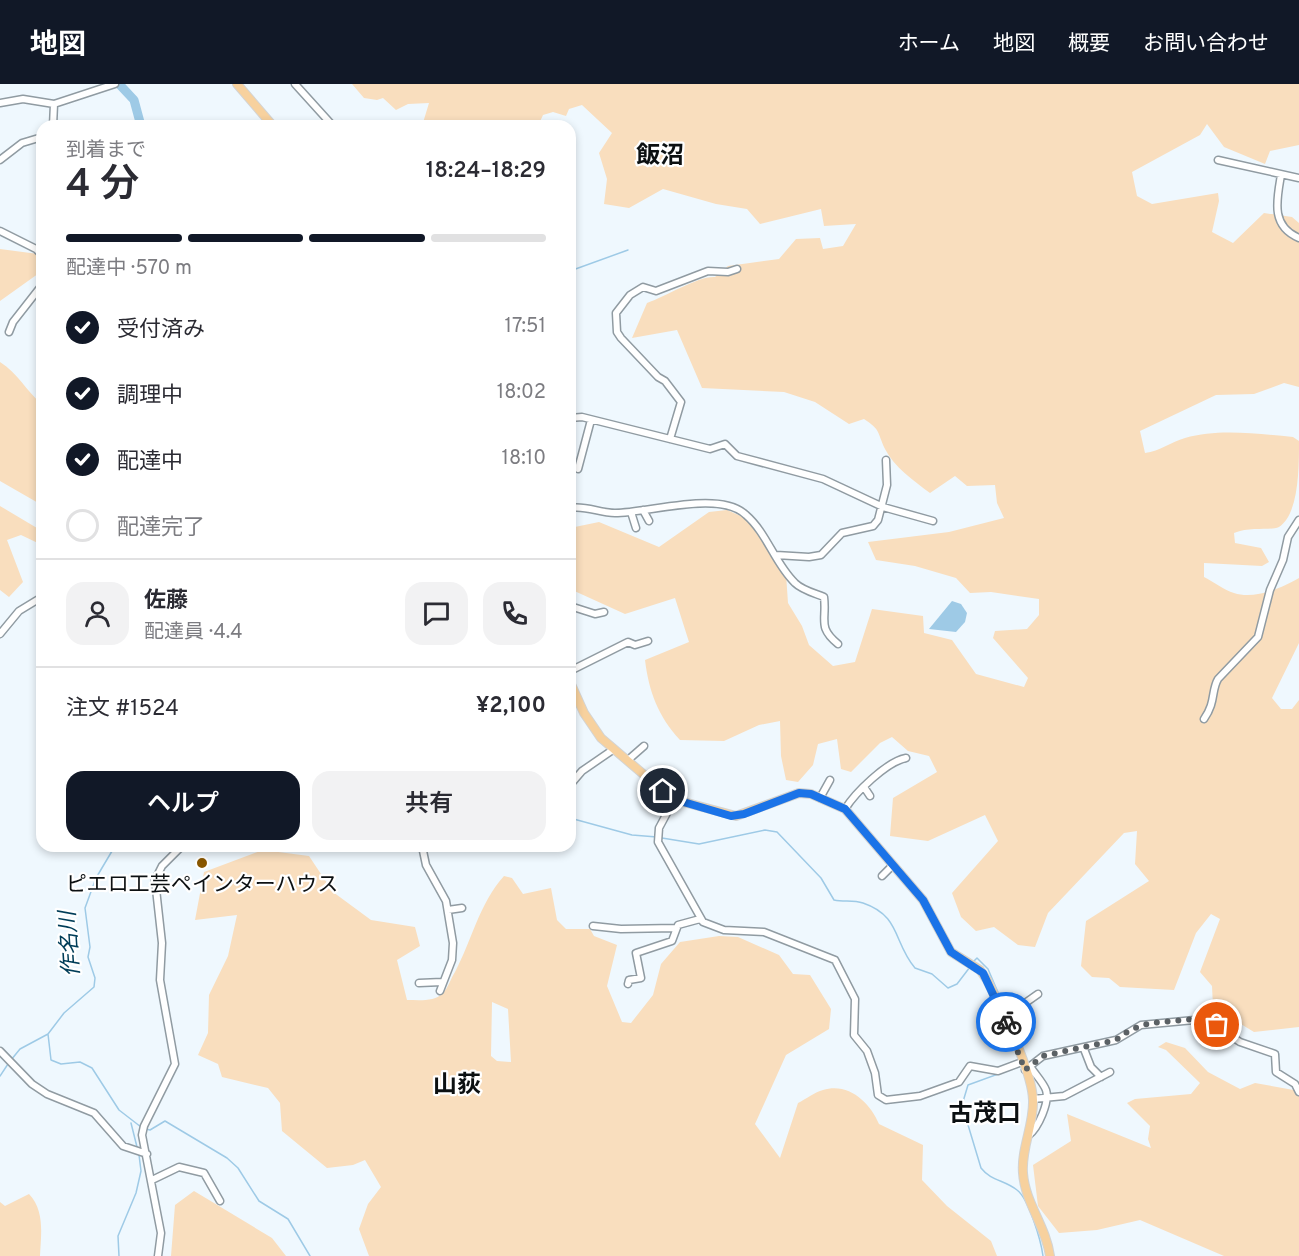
<!DOCTYPE html>
<html lang="ja">
<head>
<meta charset="utf-8">
<style>
  :root { --surface:#fff; --page:#f2f2f3; --text:#2b2b33; --muted:#7c7c81; --line:#e1e1e2; --accent:#111827 }
  body { margin:0; font-family:Overpass,"Noto Sans JP",sans-serif; background:var(--page); color:var(--text); height:100vh; display:flex; flex-direction:column; font-size:22px; white-space:nowrap }
  * { box-sizing:border-box; margin:0 }
  p { font-size:20px; color:var(--muted) }
  .icon { flex:none; width:33px; height:33px; fill:none; stroke:currentColor; stroke-width:2; stroke-linecap:round; stroke-linejoin:round }
  .map { position:relative; flex:1; overflow:hidden }
  .sheet { position:absolute; left:36px; top:36px; width:540px; height:732px; display:flex; flex-direction:column; background:var(--surface); border-radius:18px; box-shadow:0 3px 9px #0003 }
  .sheet>* { flex:none }
  .pin { position:absolute; display:grid; place-items:center; width:51px; height:51px; color:#fff; margin:-26px; border:3px solid #fff; border-radius:50%; box-shadow:0 2px 6px #0007 }
  .courier { position:absolute; display:grid; place-items:center; width:60px; height:60px; margin:-30px; border:4px solid #1a73e8; border-radius:50%; background:#fff; color:#222; box-shadow:0 2px 8px #0007 }
  .overview em { font-style:normal; font-weight:600 }
  .overview div { display:flex; flex-direction:column-reverse }
  .overview { display:flex; align-items:center; justify-content:space-between; height:102px; padding:0 30px }
  h1 { font-size:39px; font-weight:600; line-height:45px }
  .bar { display:grid; grid-template-columns:repeat(4,1fr); gap:9px 6px; align-content:center; height:72px; padding:0 30px }
  .bar i { height:8px; border-radius:4px; background:var(--line) }
  .bar .on { background:var(--accent) }
  .bar p { grid-column:span 4 }
  .line { display:flex; align-items:center; gap:15px; padding:0 30px; border-top:2px solid var(--line) }
  .line div { flex:1 }
  .round { display:grid; place-items:center; flex:none; width:63px; height:63px; border-radius:18px; background:var(--page) }
  ol { padding:0 30px; list-style:none }
  li { display:flex; align-items:center; gap:18px; height:66px }
  li p { margin-inline-start:auto }
  li .icon { padding:6px; border-radius:50%; background:var(--accent); color:#fff; stroke-width:4 }
  li:last-child { color:var(--muted) }
  li i { width:33px; height:33px; border:3px solid var(--line); border-radius:50% }
  .cta { display:flex; gap:12px; margin-top:auto; padding:12px 30px }
  .cta a { flex:1; height:69px; border-radius:18px; background:var(--accent); color:#fff; font-size:24px; font-weight:600; line-height:69px; text-align:center }
  .cta a+a { background:var(--page); color:var(--text) }
  header { display:flex; align-items:center; gap:36px; box-sizing:border-box; height:84px; padding:0 30px; background:var(--accent); color:#fff }
  header strong { font-size:28px }
  nav { display:flex; gap:33px; margin-inline-start:auto; font-size:21px }
  .map>svg:first-child { display:block }
  .green { fill:#f9debe; fill-rule:evenodd }
  .water { fill:#9ecae6 }
  .lines { fill:none; stroke-linecap:round; stroke-linejoin:round }
  .stream { stroke:#9ecae6; stroke-width:1.5 }
  .river { stroke:#9ecae6; stroke-width:9 }
  .minor-casing { stroke:#909ba2; stroke-width:9 }
  .major-casing { stroke:#d3d4d4; stroke-width:10 }
  .minor { stroke:#fff; stroke-width:6 }
  .major { stroke:#f7d19e; stroke-width:8 }
  .done { stroke:#5b6165; stroke-width:6; stroke-dasharray:0 10.8 }
  .route { stroke:#1a73e8; stroke-width:8 }
  .poi-dot { fill:#885700; stroke:#fff; stroke-width:2 }
  .labels { text-anchor:middle; dominant-baseline:central; stroke-width:4.5; stroke-linejoin:round; paint-order:stroke }
  .poi-label { font-size:21px; fill:#0c1012; stroke:#fff }
  .water-label { font-size:22px; font-style:italic; fill:#003d58; stroke:#fff }
  .quarter-label { font-size:24px; font-weight:bold; fill:#0c1012; stroke:#fff }
</style>
</head>
<body>
<header>
<strong>地図</strong>
<nav><a>ホーム</a><a>地図</a><a>概要</a><a>お問い合わせ</a></nav>
</header>
<div class="map">
<svg width="1299" height="1172" viewBox="0 0 1299 1172">
  <rect width="100%" height="100%" fill="#eff8fe"/>
  <path class="green" d="M352,0h947v61l-29,6 -5,13 -41,-17 -17,-23 -7,11 -68,37 5,24 15,8 66,-11 1,8 -7,31 21,11 31,-30 28,4 7,6v164l-15,-4 -30,11 -38,1 -76,36 5,22c15,-2 26,-11 40,-15 34,-10 73,-4 108,-1l6,4c0,27 0,73 -20,86 -10,4 -28,-1 -45,6l1,10 26,5 8,14 -7,4 -58,-3v14c10,5 20,13 30,16 20,7 48,-5 65,-15v65l-27,55 9,11h11l7,-9v327l-45,5 -41,-25 -1,-21 -12,-14 20,-53 -9,-5 -15,19 -22,57 -54,-3 -11,-9 -17,-1 -11,-11 5,-45 63,-40 -14,-17 2,-33 -13,2 -76,80 -13,34 -17,-2 -24,-18 -18,4 -15,-14 -9,-24 46,-52 -13,-26 -57,26 -38,-5 3,-38 44,-26 -8,-16 -21,-5 -16,-14 -12,6 -29,29 -10,-3 -4,-30 -19,5 -5,21 -15,17 -12,-2 -5,-24 -1,-35 -21,4 -35,16 -44,-1c-22,-24 -31,-48 -35,-80l44,-18 -14,-44 -50,16 -55,-25v-61l29,-6 60,25 50,-35 18,-2 25,11 34,53 2,29 14,23 7,19 24,21 22,-4 17,-53 51,7 1,17 28,7 24,34 48,13 4,-9 -35,-40 2,-7 32,-2 12,-14v-16l-48,-7 -21,1 -14,-15 -41,-12 -39,-6 -8,-18 81,-10 55,-14 -7,-15 -2,-18 -28,1 -12,-10 -25,17c-16,-12 -36,-26 -45,-44 -8,-17 -4,-19 -21,-30l-15,5 -34,-22 -31,-10 -82,-4 -25,-58 -45,8 15,-35c20,-7 51,-27 68,-26l13,-11 51,-7 17,-20 24,-1 3,11 20,-3 13,-22 -32,2 -3,-17 -61,15 -13,-15 -31,-5 -53,-15 -34,19 -25,-4 3,-25 -8,-26 13,-20 -30,-28 -13,4 -3,7 -13,-4 -10,3 -5,11h-116l7,-23 -21,1 -12,6 -13,-12 -6,2 -13,-2z
    M0,165l38,5 4,17 -42,30z
    M0,278c18,11 26,29 42,42l-2,100 -40,-23z
    M0,422l42,25v14l-21,-10 -14,5 16,42 -14,15 -9,-7z
    M263,766l46,6 24,36 38,28 44,7 5,19 -23,14 10,40c12,0 28,2 36,-7 5,-5 8,-15 12,-21 17,-32 24,-68 49,-96l8,2 11,16 28,-6 6,32 9,9h24l4,7 23,9 -10,41 15,36 9,1 22,-28 8,-31 19,-22 39,-6 19,1 41,18 14,19 17,1 21,34 -2,20 -43,26 -31,69 25,34 18,-55c8,-4 17,-11 25,-13 26,-8 47,13 56,34l44,21 -1,35 25,26 44,35 6,15h-628l-10,-27 9,-25 13,-17 -16,-27 -12,5 -26,3 -45,-37 -2,-28 -12,-15 -46,-11 -4,-13 -20,-9 10,-22 1,-38 19,-39 9,-41 -42,5 9,-48zM492,918l16,7 3,53 -14,-1 -6,-5z
    M1166,958l19,6 23,24 32,17 15,-6 44,8v165h-75l-84,-36 -43,10 -38,3 -21,-27 -5,-41 38,-24 -4,-27 84,34 -3,-9 2,-13 -23,-23 8,-4 56,-5 9,-11 -34,-33 -8,-3z
    M194,1107l78,47 14,18h-115l4,-51z
    M29,1110c16,17 12,40 11,62h-40v-54l5,4z"/>
  <path class="water" d="M952,517l9,3 6,9 -2,9 -9,10 -27,-3z"/>
  <g class="lines">
    <path class="stream" d="M570,187l58,-21
      M570,734l62,17 25,2
      M662,754l37,6 66,-14 12,2 44,46 13,22c10,2 19,0 29,3 38,13 30,39 52,65l17,6 16,14 9,-4 13,-17
      M974,877l3,-3 11,11 15,35
      M48,950l3,26 10,4 19,-2 12,6 27,42 22,17
      M11,976l9,-11 28,-15 16,-21 30,-26 1,-9 -7,-21 2,-10 -5,-39 11,-30 19,-32
      M1020,982l-52,19 -6,20 19,63c10,13 24,12 36,22 12,9 24,51 26,66
      M0,992l8,-12
      M131,1039l6,24
      M146,1045l4,1 15,-9 62,37 11,10 21,33 29,18 22,37
      M119,1172l-1,-20 18,-43 5,-22 -2,-16"/>
    <path class="river" d="M119,0l15,16 7,26"/>
    <defs>
      <path id="minor" d="M295,0l38,42
        M0,19l23,-4 31,5 61,-20
        M53,42l1,-22
        M0,76l22,-17 20,-6
        M1218,76l81,18
        M1281,91c-4,24 -11,51 18,63
        M0,147l36,18 6,6
        M9,248l4,-10 29,-37
        M570,334l12,-1 128,32 15,-5 12,12 86,23 60,28 50,14
        M670,355l11,-37 -16,-21 -7,-4 -37,-39 -4,-6 -1,-19 14,-18 13,-8 13,4 52,-20 20,1 9,-3
        M578,385l13,-49
        M570,424c16,-3 29,5 45,5 34,0 105,-23 131,2 21,18 29,49 49,68 7,7 19,10 29,14 3,23 -7,30 14,47
        M643,426l6,11
        M631,428l5,16
        M776,471l33,2 12,-2 21,-22 31,-7 5,-6 9,-35 -1,-25
        M570,522l25,8 9,-2
        M0,550l19,-23 23,-14
        M570,587l58,-29 7,3 13,-4
        M1204,635c12,-17 7,-28 14,-40l40,-42 12,-47 13,-30 5,-23 11,-17
        M628,676l16,-14
        M570,701l12,-14 32,-22
        M864,703l6,9
        M675,714l-16,30 -1,14 45,80 21,8 40,2 71,28 20,39 -1,36 13,16 8,22 3,22 8,5 34,-4 39,-14 11,-16 28,5 24,-9
        M820,714l10,-18
        M845,725c10,-16 41,-47 61,-51
        M422,762l4,19 20,36 7,42 -1,17 -12,31
        M882,792l10,-10
        M448,826l14,-2
        M593,842l28,3 54,-1
        M419,899l23,-1
        M628,900l1,-4 12,-2 -5,-25 36,-12 6,-16 22,-6
        M1004,934l34,-24
        M1084,965l7,18 10,10
        M0,967l32,33 15,10 47,19 29,33 24,8
        M1025,986l18,-14 73,-16 25,-15 64,-6 35,23 35,12 1,18 19,12 4,8
        M1033,1015l31,-3 46,-24
        M1029,1051c9,-7 21,-33 17,-45 -3,-8 -12,-17 -16,-24
        M152,1096l27,-13 25,6 16,28
        M158,1172l3,-23 -19,-98 2,-9 31,-62 -15,-84 2,-37 -7,-63 7,-14 20,-20"/>
      <path id="major" d="M237,0l36,42
        M570,598l14,31 17,25 62,53 17,10 56,15 63,-23 12,1 34,15 78,91 28,52 29,18 7,10c14,29 45,90 46,120 1,25 -12,48 -10,73 2,30 23,53 27,83"/>
    </defs>
    <use href="#minor" class="minor-casing"/>
    <use href="#major" class="major-casing"/>
    <use href="#minor" class="minor"/>
    <use href="#major" class="major"/>
  </g>
  <g class="lines">
    <path class="done" d="M1006,938l19,48 18,-14 73,-16 14,-10 20,-7 55,-5 12,7"/>
    <path class="route" d="M663,707l17,10 51,15 13,-2 55,-21 12,1 34,15 78,91 28,52 32,21 23,49"/>
  </g>
  <circle class="poi-dot" cx="202" cy="779" r="6"/>
  <g class="labels">
    <g class="poi-label">
      <text x="202" y="801">ピエロ工芸ペインターハウス</text>
    </g>
    <g class="water-label">
      <text transform="translate(71 860) rotate(-94)">作名川</text>
    </g>
    <g class="quarter-label">
      <text x="660" y="73">飯沼</text>
      <text x="457" y="1002">山荻</text>
      <text x="985" y="1031">古茂口</text>
    </g>
  </g>
</svg>
<div class="pin" style="left:1217px;top:941px;background:#ea580c"><svg class="icon" aria-label="bag" viewBox="0 0 24 24"><path d="M5 8h14l-1 12H6zM9 8a3 3 0 0 1 6 0"/></svg></div>
<div class="pin" style="left:663px;top:707px;background:#1f2937"><svg class="icon" aria-label="home" viewBox="0 0 24 24"><path d="M3 11l9-7 9 7M6 9v11h12V9"/></svg></div>
<div class="courier" style="left:1006px;top:938px"><svg class="icon" aria-label="bike" viewBox="0 0 24 24"><circle cx="6" cy="16" r="4"/><circle cx="18" cy="16" r="4"/><path d="M6 16l4-8h5l3 8M10 8l3 8H6M13 5h3"/></svg></div>
<section class="sheet">
<div class="overview"><div><h1>4 分</h1><p>到着まで</p></div><em>18:24–18:29</em></div>
<div class="bar"><i class="on"></i><i class="on"></i><i class="on"></i><i></i><p>配達中 · 570 m</p></div>
<ol>
<li><svg class="icon" aria-label="check" viewBox="0 0 24 24"><path d="M5 12l5 5 9-10"/></svg>受付済み<p>17:51</p></li>
<li><svg class="icon" aria-label="check" viewBox="0 0 24 24"><path d="M5 12l5 5 9-10"/></svg>調理中<p>18:02</p></li>
<li><svg class="icon" aria-label="check" viewBox="0 0 24 24"><path d="M5 12l5 5 9-10"/></svg>配達中<p>18:10</p></li>
<li><i></i>配達完了</li>
</ol>
<div class="line" style="height:108px"><a class="round"><svg class="icon" aria-label="person" viewBox="0 0 24 24"><circle cx="12" cy="8" r="4"/><path d="M4 21q1-7 8-7t8 7"/></svg></a><div><b>佐藤</b><p>配達員 · 4.4</p></div><a class="round"><svg class="icon" aria-label="chat" viewBox="0 0 24 24"><path d="M4 5h16v11H9l-5 4z"/></svg></a><a class="round"><svg class="icon" aria-label="phone" viewBox="0 0 24 24"><path d="M5 4h4l2 5-3 2q2 4 5 5l2-3 5 2v4C11 20 4 13 5 4z"/></svg></a></div>
<div class="line" style="height:78px"><div>注文 #1524</div><b>¥2,100</b></div>
<div class="cta"><a>ヘルプ</a><a>共有</a></div>
</section>
</div>
</body>
</html>
